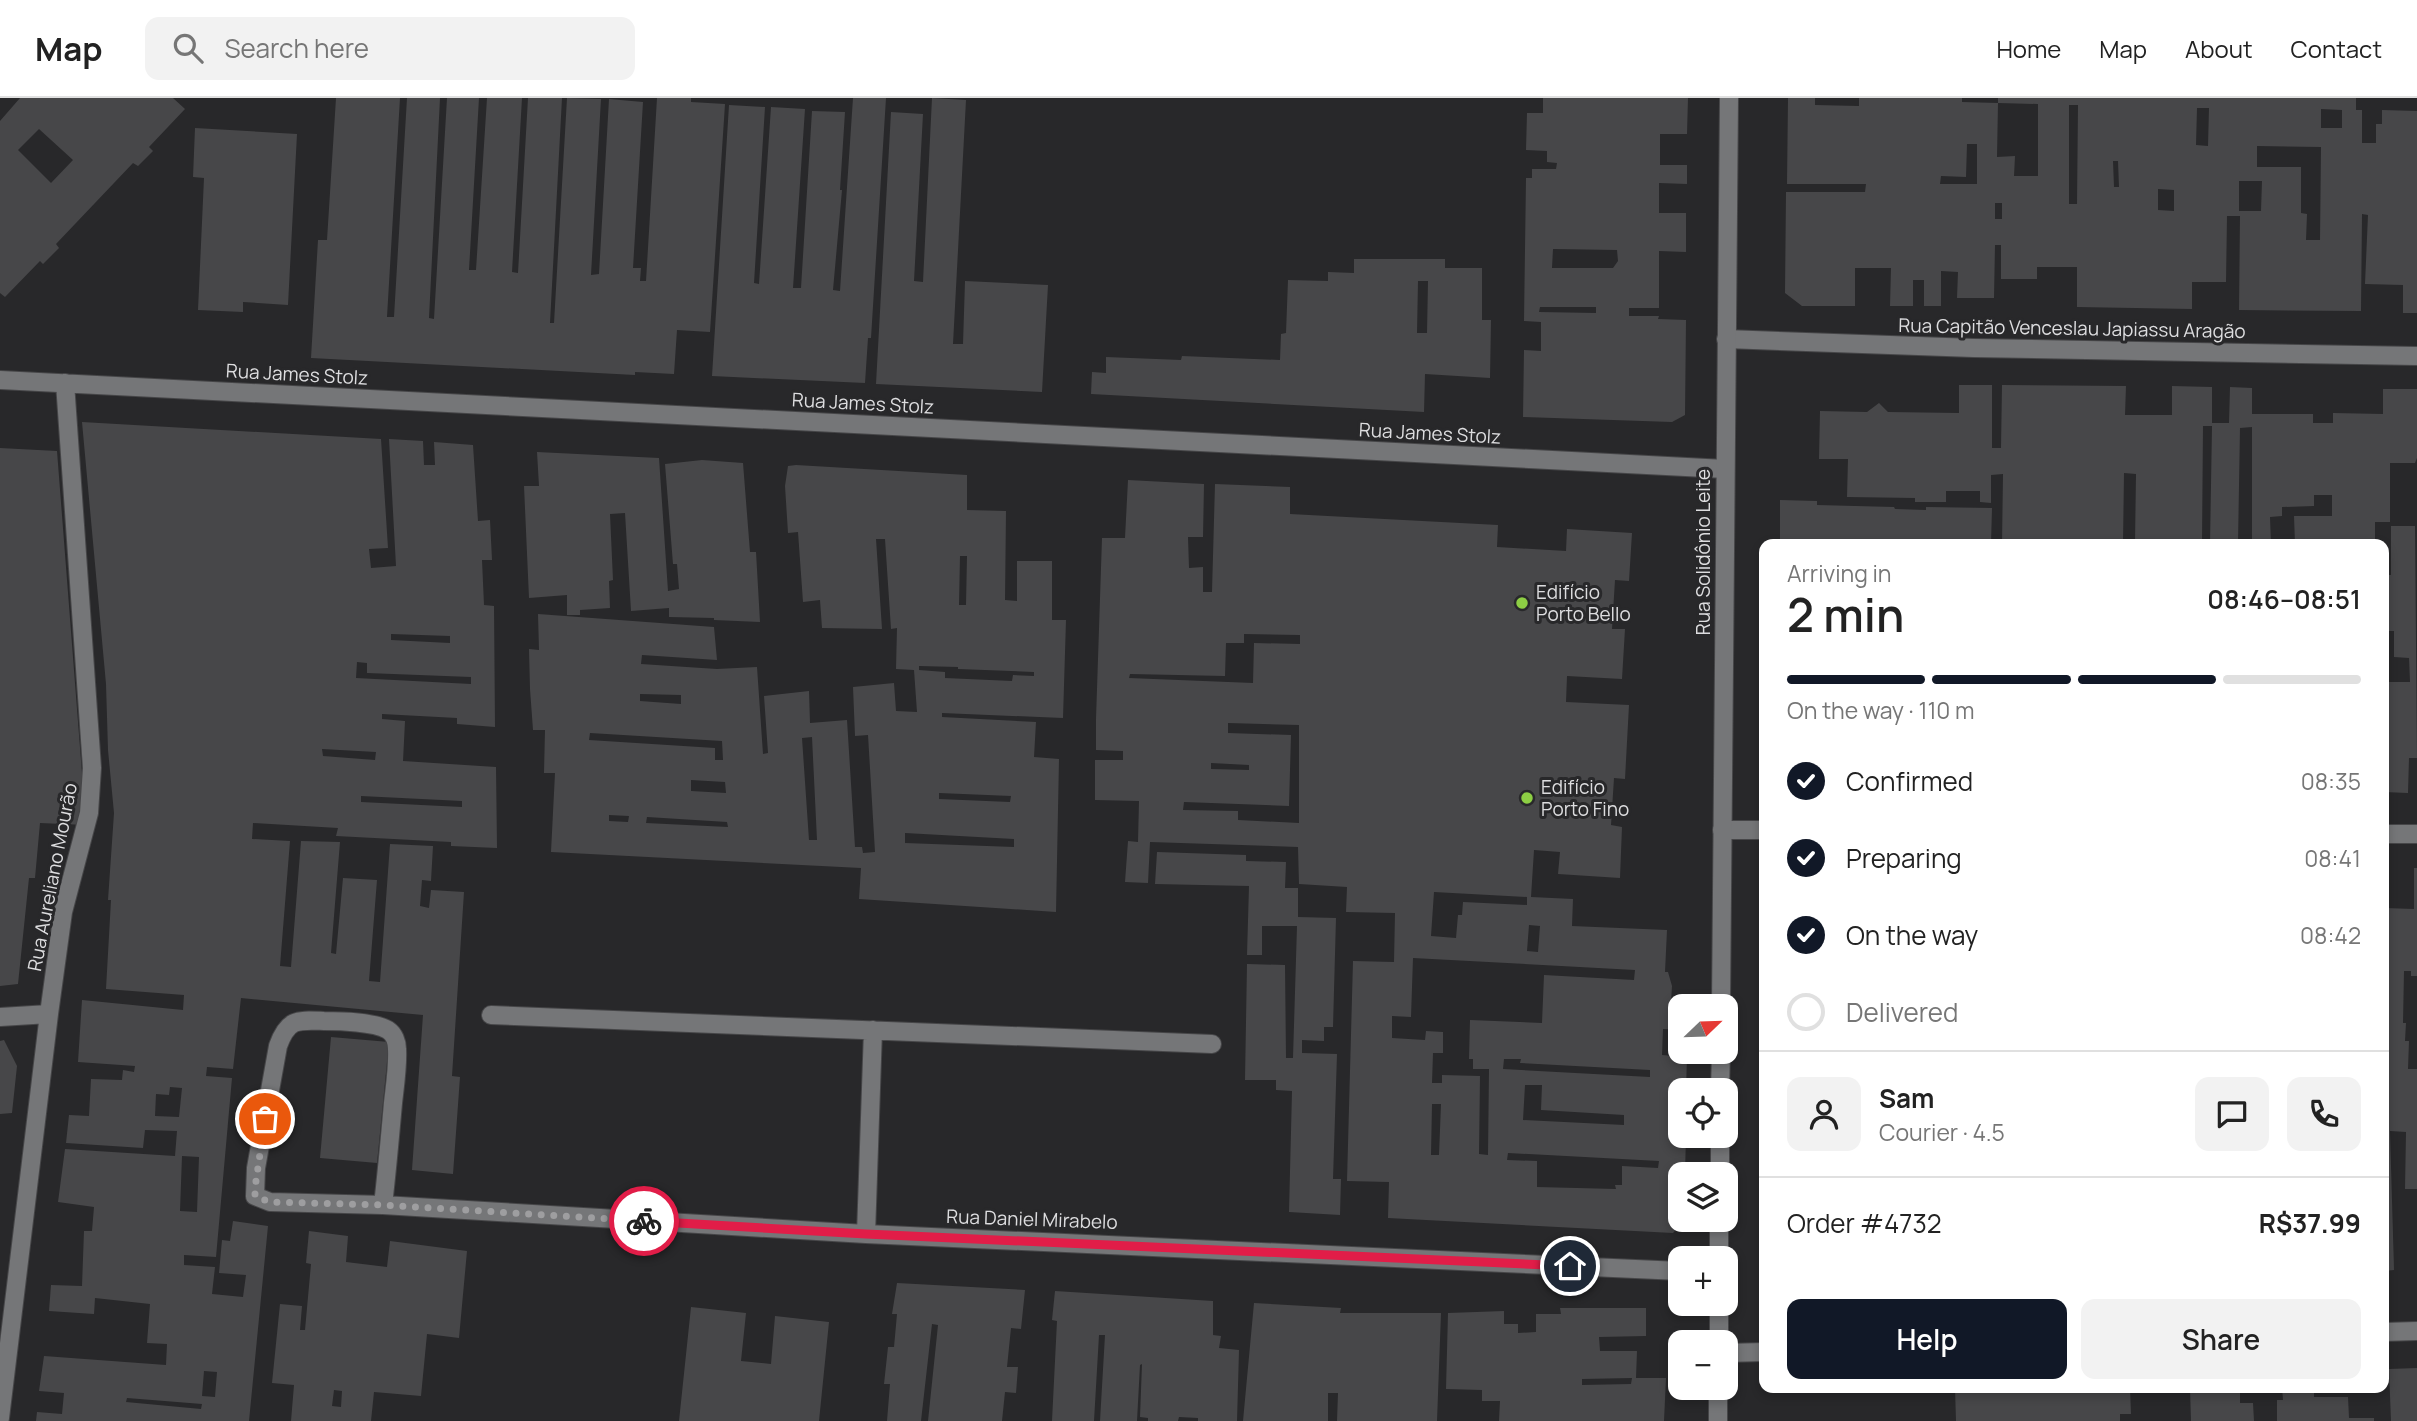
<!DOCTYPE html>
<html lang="en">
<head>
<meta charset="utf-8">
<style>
  :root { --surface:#fff; --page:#f2f2f2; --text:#222; --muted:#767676; --line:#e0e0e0; --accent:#111827 }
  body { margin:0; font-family:Manrope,sans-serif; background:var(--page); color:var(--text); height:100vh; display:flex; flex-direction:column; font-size:26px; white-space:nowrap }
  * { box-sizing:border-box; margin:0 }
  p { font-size:23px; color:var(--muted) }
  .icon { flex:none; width:38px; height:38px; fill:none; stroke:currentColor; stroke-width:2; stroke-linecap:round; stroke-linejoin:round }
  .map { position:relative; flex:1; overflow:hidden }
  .side { position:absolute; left:1759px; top:441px; width:630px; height:854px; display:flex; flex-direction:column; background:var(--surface); border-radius:14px; box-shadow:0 4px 10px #0003 }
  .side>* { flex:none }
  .needle { width:46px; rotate:67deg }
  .buttons { position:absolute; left:1668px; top:896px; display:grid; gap:14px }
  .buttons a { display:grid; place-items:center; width:70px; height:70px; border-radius:14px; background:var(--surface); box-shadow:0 4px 10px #0003; font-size:35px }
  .pin { position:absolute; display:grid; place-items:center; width:60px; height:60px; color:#fff; margin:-30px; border:4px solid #fff; border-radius:50%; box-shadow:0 2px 7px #0007 }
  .courier { position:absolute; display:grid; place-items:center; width:70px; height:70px; margin:-35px; border:5px solid #e11d48; border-radius:50%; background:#fff; color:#222; box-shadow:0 2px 9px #0007 }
  .headline em { font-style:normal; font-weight:600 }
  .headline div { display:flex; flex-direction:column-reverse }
  .headline { display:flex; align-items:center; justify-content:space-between; height:119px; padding:0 28px }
  h1 { font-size:46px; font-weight:600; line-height:52px }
  .bar { display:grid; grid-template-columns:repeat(4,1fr); gap:10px 7px; align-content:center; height:84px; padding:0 28px }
  .bar i { height:9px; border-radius:5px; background:var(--line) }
  .bar .current { background:var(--accent) }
  .bar p { grid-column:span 4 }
  .line { display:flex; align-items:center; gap:18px; padding:0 28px; border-top:2px solid var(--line) }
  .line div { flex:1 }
  .round { display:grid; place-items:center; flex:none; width:74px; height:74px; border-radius:14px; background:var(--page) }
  ol { padding:0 28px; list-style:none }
  li { display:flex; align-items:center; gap:21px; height:77px }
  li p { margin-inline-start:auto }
  li .icon { padding:7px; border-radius:50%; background:var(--accent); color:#fff; stroke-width:4 }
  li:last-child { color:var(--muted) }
  li i { width:38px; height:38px; border:4px solid var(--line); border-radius:50% }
  .primary-button { display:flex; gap:14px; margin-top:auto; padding:14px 28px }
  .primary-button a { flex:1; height:80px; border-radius:14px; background:var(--accent); color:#fff; font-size:28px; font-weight:600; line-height:80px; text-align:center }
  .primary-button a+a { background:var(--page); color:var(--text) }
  header { display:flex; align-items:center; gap:42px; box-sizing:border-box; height:98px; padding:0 35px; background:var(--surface); border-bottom:2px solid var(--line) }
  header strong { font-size:33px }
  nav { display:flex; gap:38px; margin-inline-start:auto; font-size:24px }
  .search { width:490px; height:63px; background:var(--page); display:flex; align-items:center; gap:18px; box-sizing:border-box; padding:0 24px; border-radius:14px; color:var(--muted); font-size:26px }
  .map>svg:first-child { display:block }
  .building { fill:#474749; fill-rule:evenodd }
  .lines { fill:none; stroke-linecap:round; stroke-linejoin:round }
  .minor-casing { stroke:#464648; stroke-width:20 }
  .secondary-casing { stroke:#464648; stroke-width:20 }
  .minor { stroke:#757678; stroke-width:18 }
  .secondary { stroke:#757678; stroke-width:18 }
  .done { stroke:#9e9ea0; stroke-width:7; stroke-dasharray:0 12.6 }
  .route { stroke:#e11d48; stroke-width:9 }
  .poi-dot { fill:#8dce44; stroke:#28282a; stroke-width:2.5 }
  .labels { text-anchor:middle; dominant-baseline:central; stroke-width:6; stroke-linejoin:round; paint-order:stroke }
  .street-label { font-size:19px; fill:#dddddf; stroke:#28282a }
  .poi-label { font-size:19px; fill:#dddddf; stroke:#28282a; text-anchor:start }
</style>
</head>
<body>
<header>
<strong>Map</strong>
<div class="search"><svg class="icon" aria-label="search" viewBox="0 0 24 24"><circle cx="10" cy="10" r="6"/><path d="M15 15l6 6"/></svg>Search here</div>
<nav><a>Home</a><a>Map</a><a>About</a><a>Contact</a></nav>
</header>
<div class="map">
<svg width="2417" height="1323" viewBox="0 0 2417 1323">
  <rect width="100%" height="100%" fill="#28282a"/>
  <path class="building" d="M20,0h153l12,11 -36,38 4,4 -15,15 -5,-3 -77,81 3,4 -16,16 -3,-3 -35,36 -5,-4v-172zM39,31l34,31 -22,23 -33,-33z
    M336,0h64l-13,219h7l13,-219h33l-11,220 5,1 13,-221h32l-10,172h7l11,-172h35l-10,174 6,1 10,-175h34l-12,225h4l13,-225 34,1 -10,176 8,-1 10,-175 34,3 -10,166h8l-1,13h6l11,-183h34v4l34,2 -15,228 -33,-2 -3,44 -39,-2v3l-324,-17 7,-118h9z
    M853,0h33l-15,240h-3l-3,45 -153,-7 17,-271 36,2 -11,176 5,1 12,-177 34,2 -12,179h8l11,-177 33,1 -5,78h2l-9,100 7,1z
    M932,0l34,2 -13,244h10l2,-63 83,4 -6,107 -166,-8 15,-272 32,2 -9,167 9,1z
    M1543,0h145l-1,36h-27v31h27v19l-28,-1v30h27v39l-27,-1v57h-30v8h30l-1,3 28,1 -1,95 -13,7 -149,-5 1,-67 17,1v-29l-17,-1 2,-143h6v-9h24l1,-6 -10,-1v-11l-21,-1 1,-37h16zM1553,151l64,1 1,11 -5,7h-61zM1540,209h56v6l-57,-1z
    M1788,0h27v7l44,1v-8h103v4l36,1v-5h358v12h6v33h14v-19h6v-14l35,1v202h-14v-28l-38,-1 3,-69 -6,-1 -1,97 -122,-1 1,-94h-13l-1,66h-34v27l-115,-2v-40h-40v12h-36v-34h-6l-1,53h-37l1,-26 -17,-1v35h-17v-26h-11v26h-23l1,-38h-36v38h-53l-17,-13 1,-101h79l1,-8h-79zM1998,5l40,1v72h-24l1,-20 -18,1zM2069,7h9l-1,99h-8zM2197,10h12l-1,38 -12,-1zM2321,11l21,1v18h-21zM1967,46h10v40h-37l1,-8 25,1zM2257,48l64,1 -1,93h-14l1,-26 -6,-1v-46h-44zM2113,63h5l1,26h-5zM2239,83h23l-1,30h-22zM2158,91l16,1v21l-16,-1zM1995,105h7v16h-7z
    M195,30l102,6 -9,171 -45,-3v10l-45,-2 6,-132 -11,-1z
    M1354,161h91v9h37v52h9l-1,58 -65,-4 -1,38 -333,-18 1,-22 14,1v-16l75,3 1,-4 98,4 1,-26 5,-1 2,-53 40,1v-9l26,1zM1418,183h10l-1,52h-10z
    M1959,287h33v63h9l1,-63 124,1 -1,29h47v-29l40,1v36h17l1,-36 22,1v26h61v9h20v-10l50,1v-25h34v69l-2,5h-25v59h-15v22h-80l-1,-28h38v-21h-18v11l-32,1v9l-12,1 1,27h-19v-117l-12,1 -2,116h-28l2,-118h-9l-1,118 -67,-1 1,-69 -12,-1 -1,71h-121l1,-70 -12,1v28l-11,-1v-11h-34v11h-31v-4l-68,-1 1,-38h-29l1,-48 47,1 12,-9 9,9 71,1z
    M82,324l299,17 7,109 -19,1 2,19 25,-2 -7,-127 34,2 1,24h11l-1,-23 39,3 5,76 12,-1 2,40h-10l2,45 10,1 1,121 -38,-3v-6l-75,-4v5l23,2 -2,40 93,6 1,81 -46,-2v-4l-115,-6 2,-8 -85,-5 -1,16 38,2 -10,125 11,1 10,-126 39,1 -9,111 5,1 7,-76 34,2 -8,101 11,1 10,-138 43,2 -2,35 -9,-1 -2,26 9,2 2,-18 33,2 -12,184 8,1 -7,97 -41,-4 11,-155 -182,-17 -8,71 -26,-2 -1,9 26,2 -16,179 -32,-2v10l31,2 -3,27 31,3 3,-22 -27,-2 3,-33 8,1 3,-20 35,5 -19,195h-213l1,-9 25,2 2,-21 -25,-2 5,-35 122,9 1,-21 -20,-1 3,-39 -55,-6 -1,16 -45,-3 2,-26 31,1 2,-55h8l2,-24 -36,-5 7,-53 110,7 2,-25 -32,-1 -2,18 -77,-5 3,-28 20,1 2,-37 31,1 1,-10 11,2 1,-6 -57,-4 4,-62 101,10 1,-15 -78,-6 5,-89h-3l6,-87 -6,-63 -2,-66zM391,536l59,2v7l-59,-3zM357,564l10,1v10l104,4v7l-115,-6zM322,651l54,3 -1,8 -52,-4zM361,698l101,5v6l-101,-5zM170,989l12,1 -3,29 -24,-1 1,-22 13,1zM182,1058l17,1 -2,55 -17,-1zM204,1273l13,1 -2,25 -13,-1zM127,1300l75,6 -1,5 -75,-7z
    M0,350l57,3 29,374 -46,-2 -5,55h-6l-11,106 -18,2z
    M537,354l122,6 9,133 11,-2 -2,-25h-4l-8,-100 37,-4 41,3 7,89h6l4,70 -46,-2v-2l-45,-1v-9l-38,3 -6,-98 -15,1 3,66 -4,1 1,27 -30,2v5h-13v-20l-38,3 -5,-112h15z
    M796,367l171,10v35l39,1 -1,89 12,1v-40h35v59h14l-3,98 -121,-5v4l94,5 -2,35 25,2 -3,153 -197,-13 2,-31 -310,-16 4,-79h-11l1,-43h-12l-3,-41 -1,-40 10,1 -1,-36 176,13 3,33 -75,-5 -1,9 76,5 40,-2 6,87 5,-1 -4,-57 45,-5 1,32 37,-3 8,127h7l1,6 12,-1 -7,-117 -13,1 -2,-49 41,-4 2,28 21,1 -3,-42 -18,-1 1,-41 -6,1 -6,-90h-9l6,90 -60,-1 -2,-28 -17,2 -5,-70 -10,1 -3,-47 3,-20zM960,458h7l-1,49h-7zM919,568l39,1v2l76,3v4l-21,-1 -1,6 -67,-3v-6l-26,-2zM640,596l41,1v9l-41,-3zM590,635l132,8 1,19h-8v-12l-126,-8zM812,639l5,103h-8l-7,-102zM691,682l34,2 1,11 -35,-2zM939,695l72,3 -1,6 -71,-3zM609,717l20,1 -1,6 -19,-1zM647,719l80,5 1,5 -82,-4zM905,735l109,6v8l-109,-4z
    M1128,382l76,4 -1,53h-15l1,31 14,-1v25h9l3,-108 75,3v27l208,11 -1,22 69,4 1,-22 65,4 -3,48 -14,-1 -3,49h13l-3,50 -55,-3 -1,26 63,3 -4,74 -11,-1 -3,47 11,2 -2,51 -62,-4 2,-22 -26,-2 -3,47 42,2 -1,27 95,4 -2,42h3l4,14 -2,32h10v12l-17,-1 -1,26 25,2 -1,33h-6v46h6l-1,38h-5v46h5l-12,13 -285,-15 1,-36 -42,-1 6,-220 41,1 1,-49 -49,-1 1,-25 -48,-3 -1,-37 -148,-5 -2,41 -23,-1 3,-41 10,1 1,-41 -44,-1v-40h28v-9l-27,-1v-31l6,-181h23zM1244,536l56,1v9l-46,-1 -1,40 -124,-5 1,-4 95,2 1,-33h18zM1228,625l71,2v98l-61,-3v-9l-55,-1 1,-8 105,4 2,-71 -63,-2zM1211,665l38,2v5l-38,-1zM1434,794l93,5v8l-64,-3 -1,13h-4l-2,23 -25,-2zM1529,827l11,1 -2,26 -11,-1zM1413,860l222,12 -1,10 -90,-5 -2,48 -72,-3 -1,39h4v10h16l-1,86 -9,-1 1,-78 -38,-1v8h-10l1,-30h10v-21l-17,-1 -1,9 -33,-2v-22l19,1zM1504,961h17l-1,4 130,7v7l-147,-8zM1525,987h17l-1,25 83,5v10l-101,-5zM1432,1006h9l-2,51h-8zM1508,1055l151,8 -1,7 -36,-2v19h-7l1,4 -79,-2v-26l-30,-1z
    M1780,402l37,1v4l77,2 1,2 31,1v-3l66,1 -1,36h-211z
    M2391,428h24l2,232h-8l-1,35 -24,-1v-110h26l-1,-24 -15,-1v-26h-10v-56h7z
    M1157,754l89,3v6l40,1 -1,26h13v29l38,1 -3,109h-9v14l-22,-1v13l35,1 -4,125h8l-1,36 -51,-3 3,-121 -16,-1v-10h-31l2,-116 38,1 1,93h7l4,-132h-35v29h-15l2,-69 -94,-2z
    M2414,770h3v108h-6v-5h-7l-1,52h3l-1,18h4l-1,28h9v120h-12l1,-57 -16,-1 4,139 -10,1v-363l30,1z
    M331,939l58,5 -12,121 -57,-5z
    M4,942l13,26 -5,47 -12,1v-73z
    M309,1133l39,5 -2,26 41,5 3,-26 77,10 -8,87 -32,-4 -6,62 -47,-4 -3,29h-80l3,-36 -22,-2 8,-79 22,2 -2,24h5l6,-66 -5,-1zM334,1292l8,1 -1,16 -9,-1z
    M897,1185l128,7 -4,39 -10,-1 -4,39h11l-2,26 -11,-1 -3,29h-74l10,-96 -6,-1 -11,97h-34l3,-37h-6l4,-37h6l3,-33h-5z
    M1055,1193l158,10v34l8,1 -2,12 20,2 -2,71h-39v-3l-19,-1 -1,4h-30v-3l-8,-1 2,-53 -2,1 -3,56h-37l5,-86h-6l-5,86h-42l5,-100 -5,-1z
    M1254,1205l87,5 -1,5h101l-4,108h-100l1,-28h-10v28h-85z
    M691,1209l55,6 -5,48 30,3 4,-48 54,6 -10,99h-140z
    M1560,1210h86v28l-47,1 1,14h37l-1,27h30l-2,43h-165l1,-20h-18v-11l-36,-1 2,-76 56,-2v13h14v9l18,-1v-18h25zM1632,1280l-1,6 -49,1v-6z
    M2417,1270v53h-26l-2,-52z
    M1955,1290h175l1,26h-11v7h-164z
    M2190,1290h50v15h13l1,18h-63z
    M2282,1290h32v9h34l1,21h25v3h-97v-21h6z"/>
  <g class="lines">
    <defs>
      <path id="minor" d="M1726,241l248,9 443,8
        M0,282l1725,89
        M1722,732h42
        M2384,736h33
        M491,917l721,29
        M0,919l49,-3
        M383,1107c4,-34 7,-68 10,-102 2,-18 5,-37 4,-54 0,-7 -3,-15 -9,-19 -13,-8 -49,-9 -64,-9 -26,-1 -36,-3 -46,25l-22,122 -1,28 15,6 113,3 483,29 814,37
        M866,1136l7,-204
        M2384,1234l33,-1
        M1726,1255l38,-1
        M0,1320l49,-404 14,-102 26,-99 3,-45 -27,-385"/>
      <path id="secondary" d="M1721,908l8,-908
        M1720,992l1,-38
        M1720,1076v-38
        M1719,1160v-38
        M1719,1244v-38
        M1718,1323v-33"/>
    </defs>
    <use href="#minor" class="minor-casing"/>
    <use href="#secondary" class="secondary-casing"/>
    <use href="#minor" class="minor"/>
    <use href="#secondary" class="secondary"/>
  </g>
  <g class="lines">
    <path class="done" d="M265,1021l-10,69v8l15,6 113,3 261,16"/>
    <path class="route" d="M644,1123l222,13 704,32"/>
  </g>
  <g class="poi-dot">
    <circle cx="1522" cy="505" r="7"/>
    <circle cx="1527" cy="700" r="7"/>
  </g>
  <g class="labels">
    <g class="street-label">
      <text transform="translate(2072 230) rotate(1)">Rua Capitão Venceslau Japiassu Aragão</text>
      <text transform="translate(297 276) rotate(3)">Rua James Stolz</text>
      <text transform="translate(863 305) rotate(3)">Rua James Stolz</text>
      <text transform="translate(1430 335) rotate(3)">Rua James Stolz</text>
      <text transform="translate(1703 454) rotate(-90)">Rua Solidônio Leite</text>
      <text transform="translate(52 779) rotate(-79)">Rua Aureliano Mourão</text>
      <text transform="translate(1032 1121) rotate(2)">Rua Daniel Mirabelo</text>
    </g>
    <g class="poi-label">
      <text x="1536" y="494">Edifício<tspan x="1536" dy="22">Porto Bello</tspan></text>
      <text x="1541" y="689">Edifício<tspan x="1541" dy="22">Porto Fino</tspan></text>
    </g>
  </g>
</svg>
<div class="buttons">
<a><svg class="needle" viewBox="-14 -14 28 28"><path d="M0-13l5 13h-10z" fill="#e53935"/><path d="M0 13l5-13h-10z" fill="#767676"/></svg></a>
<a><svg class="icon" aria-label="locate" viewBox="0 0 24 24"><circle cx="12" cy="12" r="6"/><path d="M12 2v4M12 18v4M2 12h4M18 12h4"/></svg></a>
<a><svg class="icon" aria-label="layers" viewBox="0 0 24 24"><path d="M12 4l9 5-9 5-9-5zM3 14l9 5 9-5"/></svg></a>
<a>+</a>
<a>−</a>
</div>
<div class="pin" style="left:265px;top:1021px;background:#ea580c"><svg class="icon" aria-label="bag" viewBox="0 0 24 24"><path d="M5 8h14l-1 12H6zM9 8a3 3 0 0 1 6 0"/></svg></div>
<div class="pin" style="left:1570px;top:1168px;background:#1f2937"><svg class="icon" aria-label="home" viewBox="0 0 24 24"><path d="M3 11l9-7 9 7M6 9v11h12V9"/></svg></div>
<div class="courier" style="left:644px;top:1123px"><svg class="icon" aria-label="bike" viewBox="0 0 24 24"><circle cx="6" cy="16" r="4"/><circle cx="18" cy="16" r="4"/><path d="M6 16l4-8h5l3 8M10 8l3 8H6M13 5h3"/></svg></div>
<section class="side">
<div class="headline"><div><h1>2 min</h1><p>Arriving in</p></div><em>08:46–08:51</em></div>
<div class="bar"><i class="current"></i><i class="current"></i><i class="current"></i><i></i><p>On the way · 110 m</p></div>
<ol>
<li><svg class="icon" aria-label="check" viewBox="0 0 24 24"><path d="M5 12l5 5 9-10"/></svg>Confirmed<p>08:35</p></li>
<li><svg class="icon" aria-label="check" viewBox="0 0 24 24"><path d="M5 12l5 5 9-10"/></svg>Preparing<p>08:41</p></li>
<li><svg class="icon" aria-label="check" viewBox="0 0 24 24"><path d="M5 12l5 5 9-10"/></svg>On the way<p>08:42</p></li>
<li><i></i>Delivered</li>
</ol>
<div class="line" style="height:126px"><a class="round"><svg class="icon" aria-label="person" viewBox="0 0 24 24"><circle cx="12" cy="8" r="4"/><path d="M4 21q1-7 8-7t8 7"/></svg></a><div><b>Sam</b><p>Courier · 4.5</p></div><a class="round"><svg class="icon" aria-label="chat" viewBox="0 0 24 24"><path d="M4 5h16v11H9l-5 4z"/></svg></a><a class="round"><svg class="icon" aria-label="phone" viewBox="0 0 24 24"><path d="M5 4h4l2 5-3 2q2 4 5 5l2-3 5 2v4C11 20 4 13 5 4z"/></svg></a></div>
<div class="line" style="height:91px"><div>Order #4732</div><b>R$37.99</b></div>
<div class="primary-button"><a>Help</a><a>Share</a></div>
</section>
</div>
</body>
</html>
